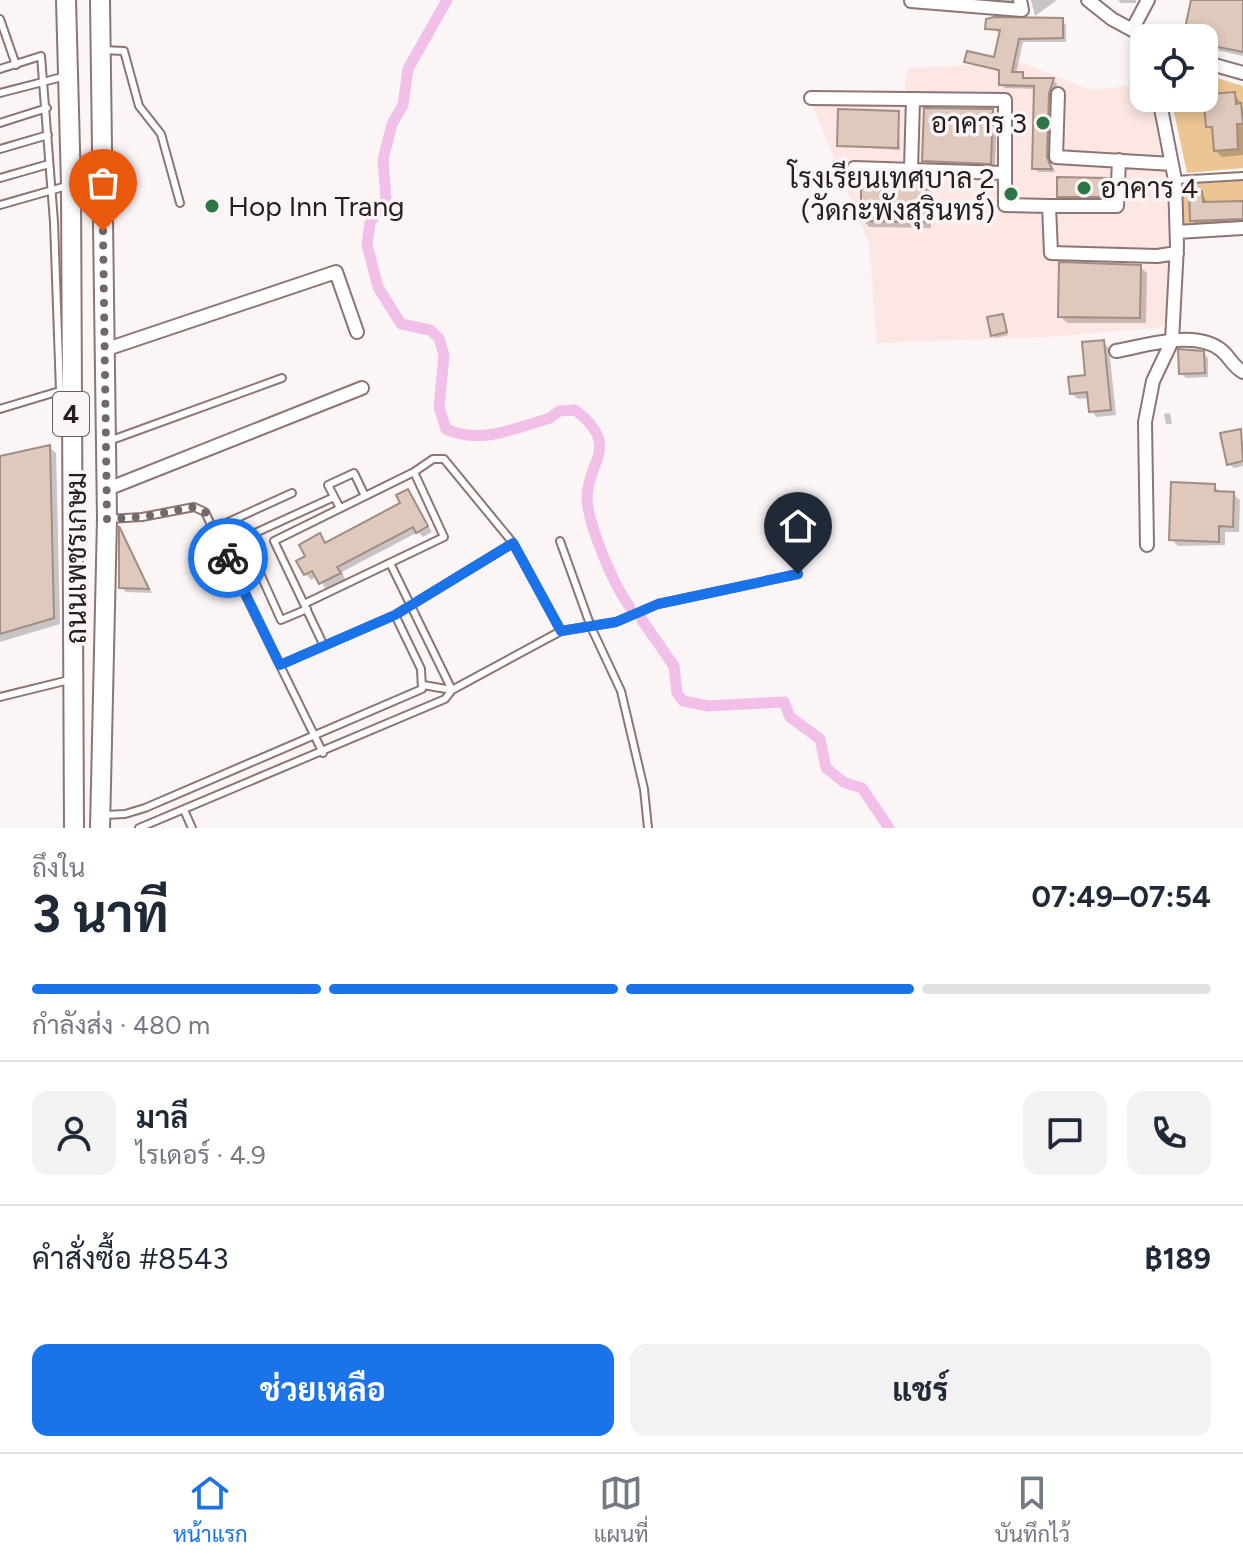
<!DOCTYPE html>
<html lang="th">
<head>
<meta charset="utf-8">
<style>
  :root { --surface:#fff; --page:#f2f2f3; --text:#1f2937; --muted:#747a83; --line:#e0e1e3; --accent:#1a73e8 }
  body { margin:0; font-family:Figtree,Sarabun,sans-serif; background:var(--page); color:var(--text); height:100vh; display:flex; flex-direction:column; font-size:30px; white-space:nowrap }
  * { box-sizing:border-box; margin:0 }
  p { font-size:26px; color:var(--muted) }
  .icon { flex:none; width:44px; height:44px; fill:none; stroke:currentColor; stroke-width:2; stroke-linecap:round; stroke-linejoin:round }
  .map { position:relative; height:828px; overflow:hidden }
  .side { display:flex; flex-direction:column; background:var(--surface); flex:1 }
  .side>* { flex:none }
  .fabs { position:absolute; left:1130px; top:24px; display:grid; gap:16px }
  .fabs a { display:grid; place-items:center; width:88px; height:88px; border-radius:16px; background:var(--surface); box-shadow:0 4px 12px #0003; font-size:40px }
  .pin { position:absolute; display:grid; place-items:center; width:68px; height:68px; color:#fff; margin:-82px -34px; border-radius:50% 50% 50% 0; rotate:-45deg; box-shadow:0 0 8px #0007 }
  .pin .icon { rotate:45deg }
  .courier { position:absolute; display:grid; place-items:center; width:80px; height:80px; margin:-40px; border:6px solid #1a73e8; border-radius:50%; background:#fff; color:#222; box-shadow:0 2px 10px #0007 }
  .headline em { font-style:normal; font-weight:700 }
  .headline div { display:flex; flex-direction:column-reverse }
  .headline { display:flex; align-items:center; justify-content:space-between; height:136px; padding:0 32px }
  h1 { font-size:52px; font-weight:700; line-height:60px }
  .bar { display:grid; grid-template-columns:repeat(4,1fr); gap:12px 8px; align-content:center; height:96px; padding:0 32px }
  .bar i { height:10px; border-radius:6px; background:var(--line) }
  .bar .selected { background:var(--accent) }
  .bar p { grid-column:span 4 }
  .line { display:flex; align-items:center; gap:20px; padding:0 32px; border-top:2px solid var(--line) }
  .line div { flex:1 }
  .round { display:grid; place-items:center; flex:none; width:84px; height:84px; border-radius:16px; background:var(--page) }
  .button { display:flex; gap:16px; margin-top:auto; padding:16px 32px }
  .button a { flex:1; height:92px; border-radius:16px; background:var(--accent); color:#fff; font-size:32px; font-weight:700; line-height:92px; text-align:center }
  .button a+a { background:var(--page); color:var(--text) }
  .dock { display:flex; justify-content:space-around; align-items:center; height:112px; border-top:2px solid var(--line); background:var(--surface); font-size:22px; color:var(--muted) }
  .dock a { display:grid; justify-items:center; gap:4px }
  .dock .selected { color:var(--accent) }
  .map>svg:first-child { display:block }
  .built { fill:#fde7e4 }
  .green { fill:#ebc693 }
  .shadow { fill:#0003 }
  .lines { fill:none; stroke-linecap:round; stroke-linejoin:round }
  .canal { stroke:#f2bfe9; stroke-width:11 }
  .building { fill:#dfc8bc; stroke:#a28d82; stroke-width:2 }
  .lane-casing { stroke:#8d7573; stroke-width:10 }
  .street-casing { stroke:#8d7573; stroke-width:16 }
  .primary-casing { stroke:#8d7573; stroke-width:22 }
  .lane { stroke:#fff; stroke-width:6 }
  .street { stroke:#fff; stroke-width:12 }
  .primary { stroke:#fff; stroke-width:18 }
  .done { stroke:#716968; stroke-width:8; stroke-dasharray:0 14.4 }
  .route { stroke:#1a73e8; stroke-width:10 }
  .poi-dot { fill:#2a7644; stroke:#fbf5f5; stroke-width:3 }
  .labels { text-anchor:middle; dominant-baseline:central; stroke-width:7; stroke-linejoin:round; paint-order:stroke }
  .shield { fill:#fbf5f5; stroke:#675e5d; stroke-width:2 }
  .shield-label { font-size:26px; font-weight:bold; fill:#271d1c }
  .poi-label { font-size:28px; fill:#271d1c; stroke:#fbf5f5; text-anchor:end }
  .street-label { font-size:28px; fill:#271d1c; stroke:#fbf5f5 }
</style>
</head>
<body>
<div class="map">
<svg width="1243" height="828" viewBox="0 0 1243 828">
  <rect width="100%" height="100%" fill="#fbf5f5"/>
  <path class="built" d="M1024,63l67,27 53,-6v14h10l18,83 -2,112 -7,34 -114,10 -172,6 -8,-99 -62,-152 98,-1 2,-23z"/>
  <path class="green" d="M1204,74l39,12v82l-56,5 -16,-75h33z
    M1243,176v52l-66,4 -2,-52z"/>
  <path class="shadow" d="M979,0h37l-1,3z
    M1031,0h26l-22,16z
    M1118,0h18v3h-15z
    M1193,0h50v56l-27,-6 -5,-8 -19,-5 -6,-5z
    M1062,20l4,5v17h-43l-7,32h6l5,6h26l4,4 -5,15 -2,63 5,10h-17l-4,-4 2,-79 -31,-1 -4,-4v-12l-35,-10 30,-3 5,-26 -14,-5z
    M1235,94l8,14v47l-21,2 -7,-7 -1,-17 -6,-7z
    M993,111l4,5 -2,51 -66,-2 -5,-5z
    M898,113l2,37 -61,-4z
    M1108,180l7,7 -1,16h-49l-6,-7z
    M925,185l6,7v36l-62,-1 -6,-7z
    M1202,193l6,11 35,-1v23l-45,1 -6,-7z
    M1140,267l7,6 -1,50h-79l-7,-7z
    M1002,316l6,19 -12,3 -3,-3z
    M1103,342l6,6 7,67 -19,2 -6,-6 -1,-13 -12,1 -7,-6 17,-16z
    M1203,353l5,5v19l-22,1 -5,-5z
    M1170,413l2,11h-6l-2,-10z
    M1240,431l3,35 -9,2 -5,-4z
    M49,447l7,6 4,171 -60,18v-184z
    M1214,486l8,8h11l7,6 -1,32h-14v13l-47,1 -7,-7z
    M408,492l24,40 -9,5 -5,-5 -76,40 3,7 -19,10 -9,-13 -6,4 -5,-6 -7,-12 9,-5 12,-21 7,8 76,-40z
    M121,531l2,2 29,60 -26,-1 -5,-5z"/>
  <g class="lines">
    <path class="canal" d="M447,0l-39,69 -5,36 -11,19 -9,36 3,38 -16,25 -3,22 11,42 23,37 29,6 9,8 5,17 -5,52 7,22c34,16 70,-1 104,-11l9,-7 16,-1c47,36 12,52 12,88 1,27 27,88 43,109
      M642,620l32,46 3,27 6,8 25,5 76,-4 6,15 30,22 6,29 19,15 17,5 27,40"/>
  </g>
  <path class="building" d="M1191,0h52v52l-35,-7 2,-6 -26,-6z
    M994,17l69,1v20l-44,1 -7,33h11v6h31l-5,16 -2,63 5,12h-20l2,-83 -35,-1v-15l-35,-8 3,-11 27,6 6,-27 -15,-1 1,-10z
    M1235,92l1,12 5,-1 2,21h-6l1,25 -24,2 -2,-24h-6l-2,-23h5v-10z
    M924,108l69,1 -2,55 -69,-3z
    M838,109l61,2 -1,37 -61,-2z
    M1057,177l52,1 -1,19h-51z
    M861,182l65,1 -1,39 -64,-1z
    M1202,191l1,11 40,-1v18l-53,2 -1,-29z
    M1059,262l82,3 -1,53 -82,-1z
    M1003,314l4,18 -16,4 -4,-19z
    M1104,340l7,70 -22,2 -2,-20 -17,2 -2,-17 17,-2 -3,-33z
    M1178,349l26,2 1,22 -26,1z
    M1241,429l2,32 -16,4 -7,-32z
    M50,445l4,173 -54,16v-178z
    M1171,482l44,2v7l19,1 -1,35 -14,-1v16l-50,-2z
    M408,489l20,37 -12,7 -3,-6 -76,40 4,6 -22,11 -7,-13 -8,4 -8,-14 9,-5 -6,-11 21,-12 5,10 75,-40 -4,-8z
    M119,526l30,63 -30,-1z"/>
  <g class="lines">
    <defs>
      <path id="lane" d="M0,19l16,46
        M102,50l22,1 15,55 22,28 19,69
        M0,69l41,-13 13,166 6,169
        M0,93l66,-17
        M0,123l47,-15
        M0,149l48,-14
        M0,178l49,-14
        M1175,180l68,-4
        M0,205l70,-20
        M0,409l63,-19
        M109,441l173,-63
        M414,472l19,-13h11l69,84 48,88 -109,59 -29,-5
        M340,508l-12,-23 26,-12 11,23
        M108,519l34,-2 52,-10 11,5 8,17 79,-36
        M213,529l110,224
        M560,541l31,86 30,64 23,98 4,39
        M304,604l140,-67 -30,-65 -140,69 50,105
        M307,609l-26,11 -37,-82 90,-41
        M561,631l55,-9 42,-18 140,-30
        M280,665l115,-50 118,-72
        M0,697l69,-17
        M184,810l8,18
        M104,815l21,-1 20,-6 277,-119 -1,-20 -26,-54
        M139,828l306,-129 7,-9 -62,-127"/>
      <path id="street" d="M1088,0l24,19 35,19
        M911,1l111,9 -2,-10
        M1132,30l16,-30
        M1204,62l39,11
        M1058,94l-2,63 116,7
        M811,98l194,2v105l44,1 2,47 106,3 20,-3
        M854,168l150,5
        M911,169l2,-70
        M1049,206h68l2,-46
        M1177,232l66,-4
        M104,350l232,-78 21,60
        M1116,351c29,-5 79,-22 105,-1 9,7 11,16 22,22
        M105,490l257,-102
        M1147,545l-2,-123 8,-41 19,-40 5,-95 -2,-66 -16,-82"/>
      <path id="primary" d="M66,0l5,185 3,643
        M100,0l7,519 -7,309"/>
    </defs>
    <use href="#lane" class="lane-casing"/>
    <use href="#street" class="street-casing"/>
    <use href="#primary" class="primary-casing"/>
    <use href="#lane" class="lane"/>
    <use href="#street" class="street"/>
    <use href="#primary" class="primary"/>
  </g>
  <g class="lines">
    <path class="done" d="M103,231l4,288 35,-2 52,-10 11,5 23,46"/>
    <path class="route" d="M228,558l52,107 115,-50 118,-72 48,88 55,-9 42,-18 140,-30"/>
  </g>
  <g class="poi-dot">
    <circle cx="1043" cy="123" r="8"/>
    <circle cx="1084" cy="188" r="8"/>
    <circle cx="1011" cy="194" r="8"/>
    <circle cx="212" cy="206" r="8"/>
  </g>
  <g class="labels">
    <rect class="shield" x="53" y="392" width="36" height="44" rx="6"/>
    <g class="shield-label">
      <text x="71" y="414">4</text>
    </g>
    <g class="poi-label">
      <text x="1027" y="123">อาคาร 3</text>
      <text x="995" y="178">โรงเรียนเทศบาล 2<tspan x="995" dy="32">(วัดกะพังสุรินทร์)</tspan></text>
      <text x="1100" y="188" text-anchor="start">อาคาร 4</text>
      <text x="228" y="206" text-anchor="start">Hop Inn Trang</text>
    </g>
    <g class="street-label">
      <text transform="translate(76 558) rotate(-90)">ถนนเพชรเกษม</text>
    </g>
  </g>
</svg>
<div class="fabs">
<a><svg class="icon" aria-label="locate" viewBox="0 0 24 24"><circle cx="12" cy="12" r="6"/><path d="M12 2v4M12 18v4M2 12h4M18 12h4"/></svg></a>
</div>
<div class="pin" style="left:103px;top:231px;background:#ea580c"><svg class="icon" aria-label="bag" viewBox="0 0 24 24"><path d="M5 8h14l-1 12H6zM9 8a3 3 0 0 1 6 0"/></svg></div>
<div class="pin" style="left:798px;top:574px;background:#1f2937"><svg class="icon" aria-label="home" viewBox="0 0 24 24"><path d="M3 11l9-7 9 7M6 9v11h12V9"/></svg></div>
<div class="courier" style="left:228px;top:558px"><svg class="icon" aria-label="bike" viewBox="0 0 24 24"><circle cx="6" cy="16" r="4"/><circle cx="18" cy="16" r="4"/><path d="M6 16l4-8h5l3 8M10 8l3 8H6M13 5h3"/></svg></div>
</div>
<section class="side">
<div class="headline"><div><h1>3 นาที</h1><p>ถึงใน</p></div><em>07:49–07:54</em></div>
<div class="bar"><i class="selected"></i><i class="selected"></i><i class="selected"></i><i></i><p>กำลังส่ง · 480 m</p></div>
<div class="line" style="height:144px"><a class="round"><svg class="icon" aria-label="person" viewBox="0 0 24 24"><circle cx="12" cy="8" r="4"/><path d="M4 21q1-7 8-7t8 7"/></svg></a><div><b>มาลี</b><p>ไรเดอร์ · 4.9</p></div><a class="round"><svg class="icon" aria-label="chat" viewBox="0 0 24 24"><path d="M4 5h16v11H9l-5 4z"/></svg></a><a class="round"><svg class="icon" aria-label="phone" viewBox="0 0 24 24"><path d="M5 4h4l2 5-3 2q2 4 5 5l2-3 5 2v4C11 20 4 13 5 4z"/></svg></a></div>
<div class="line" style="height:104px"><div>คำสั่งซื้อ #8543</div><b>฿189</b></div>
<div class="button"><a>ช่วยเหลือ</a><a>แชร์</a></div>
</section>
<nav class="dock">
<a class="selected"><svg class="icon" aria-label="home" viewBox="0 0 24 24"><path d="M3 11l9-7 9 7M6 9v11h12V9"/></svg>หน้าแรก</a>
<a><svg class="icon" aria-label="map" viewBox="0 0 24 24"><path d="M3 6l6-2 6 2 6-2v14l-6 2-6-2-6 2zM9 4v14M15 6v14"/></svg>แผนที่</a>
<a><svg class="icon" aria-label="saved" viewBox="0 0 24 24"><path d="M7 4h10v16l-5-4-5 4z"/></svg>บันทึกไว้</a>
</nav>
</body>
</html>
